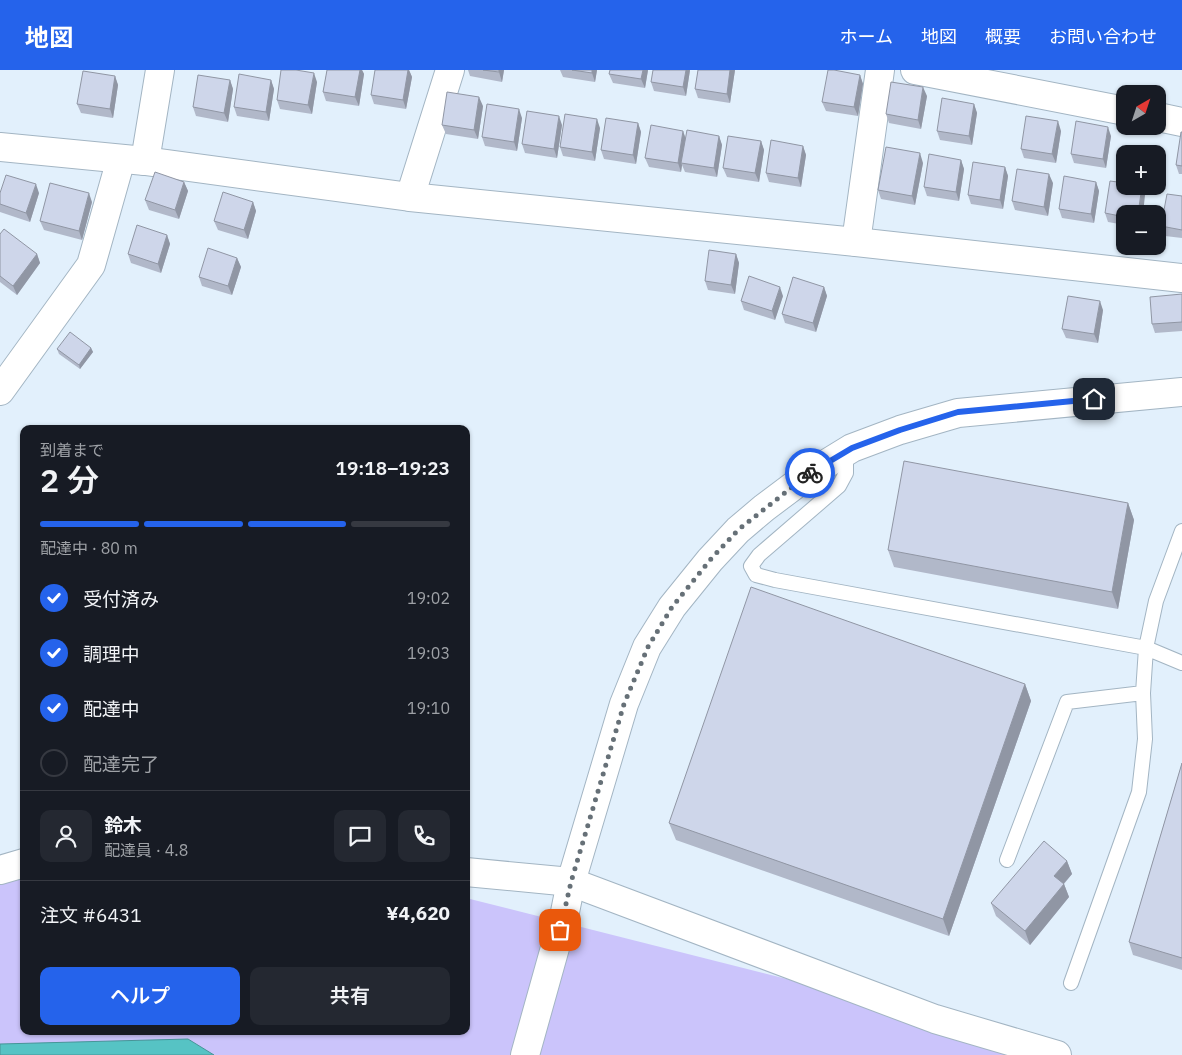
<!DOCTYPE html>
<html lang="ja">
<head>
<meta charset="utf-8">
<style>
  :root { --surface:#171b24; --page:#242831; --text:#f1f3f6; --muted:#9ea1a6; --line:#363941; --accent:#2563eb }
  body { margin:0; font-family:"IBM Plex Sans","Noto Sans JP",sans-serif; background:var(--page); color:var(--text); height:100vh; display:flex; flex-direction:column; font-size:19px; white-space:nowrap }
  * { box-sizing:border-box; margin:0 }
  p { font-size:16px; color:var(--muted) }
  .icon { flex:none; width:28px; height:28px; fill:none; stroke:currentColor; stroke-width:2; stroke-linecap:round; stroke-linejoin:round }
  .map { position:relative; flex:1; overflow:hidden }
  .drawer { position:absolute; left:20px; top:355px; width:450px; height:610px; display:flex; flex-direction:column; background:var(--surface); border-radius:10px; box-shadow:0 1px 4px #0004 }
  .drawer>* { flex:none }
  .needle { width:32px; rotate:39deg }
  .controls { position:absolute; left:1116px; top:15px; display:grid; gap:10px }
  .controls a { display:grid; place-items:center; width:50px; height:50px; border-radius:10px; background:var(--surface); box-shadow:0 1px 4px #0004; font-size:25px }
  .pin { position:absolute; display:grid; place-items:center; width:42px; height:42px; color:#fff; margin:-21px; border-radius:10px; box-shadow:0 2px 8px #0006 }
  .courier { position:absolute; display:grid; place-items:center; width:50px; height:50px; margin:-25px; border:4px solid #2563eb; border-radius:50%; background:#fff; color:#222; box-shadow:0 1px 6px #0007 }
  .headline em { font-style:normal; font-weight:600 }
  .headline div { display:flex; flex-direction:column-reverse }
  .headline { display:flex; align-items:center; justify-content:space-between; height:85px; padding:0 20px }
  h1 { font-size:32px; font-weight:600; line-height:38px }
  .bar { display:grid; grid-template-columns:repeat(4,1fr); gap:8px 5px; align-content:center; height:60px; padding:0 20px }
  .bar i { height:6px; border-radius:4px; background:var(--line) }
  .bar .on { background:var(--accent) }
  .bar p { grid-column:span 4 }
  .line { display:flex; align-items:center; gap:12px; padding:0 20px; border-top:1px solid var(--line) }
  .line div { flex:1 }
  .round { display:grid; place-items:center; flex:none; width:52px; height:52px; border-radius:10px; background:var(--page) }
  ol { padding:0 20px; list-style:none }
  li { display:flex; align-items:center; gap:15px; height:55px }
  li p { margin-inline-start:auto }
  li .icon { padding:5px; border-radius:50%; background:var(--accent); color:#fff; stroke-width:4 }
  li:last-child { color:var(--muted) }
  li i { width:28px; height:28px; border:2px solid var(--line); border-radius:50% }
  .action { display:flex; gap:10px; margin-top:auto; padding:10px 20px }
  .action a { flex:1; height:58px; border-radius:10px; background:var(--accent); color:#fff; font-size:20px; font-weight:600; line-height:58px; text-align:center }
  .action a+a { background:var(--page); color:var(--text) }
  header { display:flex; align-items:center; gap:30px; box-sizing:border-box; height:70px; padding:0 25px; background:var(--accent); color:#fff }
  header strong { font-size:24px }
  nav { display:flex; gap:28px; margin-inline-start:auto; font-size:18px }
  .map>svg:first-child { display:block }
  .green { fill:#cbc4fb }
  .water { fill:#56c3c4; stroke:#479598 }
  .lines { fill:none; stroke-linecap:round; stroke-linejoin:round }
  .service-casing { stroke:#a3b5c3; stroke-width:16 }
  .minor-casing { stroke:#a3b5c3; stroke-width:30 }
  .tertiary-casing { stroke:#a3b5c3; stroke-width:30 }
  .service { stroke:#fff; stroke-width:14 }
  .minor { stroke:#fff; stroke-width:28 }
  .tertiary { stroke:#fff; stroke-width:28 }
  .wall { fill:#b1b8c9 }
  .shaded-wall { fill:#9096a4 }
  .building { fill:#ced6ea; stroke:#9096a4 }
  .done { stroke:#667077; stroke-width:5; stroke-dasharray:0 9 }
  .route { stroke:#2563eb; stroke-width:6 }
</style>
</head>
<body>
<header>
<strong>地図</strong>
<nav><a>ホーム</a><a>地図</a><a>概要</a><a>お問い合わせ</a></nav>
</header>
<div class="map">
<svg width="1182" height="985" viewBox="0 0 1182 985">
  <rect width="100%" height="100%" fill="#e2f0fc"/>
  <path class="green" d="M24,799v162h442v-133l444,112 158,45h-1068v-185z"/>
  <path class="water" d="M188,969l26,16h-214v-11z"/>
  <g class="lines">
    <defs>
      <path id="service" d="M846,382v21l-7,13 -80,69 -8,11 5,9 19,5 371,68 36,15
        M1007,790l60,-158 76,-9
        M1071,913l68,-191 6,-53 -2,-46 3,-45 10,-47 26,-70"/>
      <path id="minor" d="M915,0l210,41
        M1158,47l24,5
        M145,91l15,-91
        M410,127l40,-127
        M856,172l24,-172
        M0,321l91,-126 30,-106
        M0,800l24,-7
        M466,802l105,10 364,137 122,36"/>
      <path id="tertiary" d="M0,77l145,14 265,36 446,45 326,36
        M525,985l40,-143 6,-30 53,-178 23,-57 25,-40 38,-47 28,-30 26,-22 44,-33 44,-27 48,-18 58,-17 224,-21"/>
    </defs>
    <use href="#service" class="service-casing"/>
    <use href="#minor" class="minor-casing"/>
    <use href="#tertiary" class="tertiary-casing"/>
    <use href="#service" class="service"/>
    <use href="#minor" class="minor"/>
    <use href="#tertiary" class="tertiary"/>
  </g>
  <path class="wall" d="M327,0h35l2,4 -5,32 -33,-5 -3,-9z
    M408,0h1l3,7 -6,32 -32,-5 -3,-9z
    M468,0h36l-2,12 -32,-6z
    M560,0h37l-2,12 -32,-5z
    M648,0l-3,18 -32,-5 -4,-9z
    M690,0l-4,26 -32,-5 -3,-9z
    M698,0h37l-5,33 -32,-5 -3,-9z
    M860,5l3,9 -5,32 -32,-5 -4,-9z
    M115,6l3,9 -5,33 -32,-5 -4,-9z
    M230,10l3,9 -5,33 -32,-6 -3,-9z
    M271,10l3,9 -5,32 -32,-5 -3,-9z
    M317,12l-5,32 -32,-5 -3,-9z
    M927,26l-6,33 -32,-6 -3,-9z
    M974,34l3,9 -5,32 -32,-5 -3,-9z
    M483,36l-5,33 -32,-5 -4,-9z
    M522,48l-5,33 -32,-5 -3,-9z
    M638,53l3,9 -5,32 -32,-5 -3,-9z
    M562,55l-5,33 -32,-5 -3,-9z
    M600,58l-5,33 -32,-5 -3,-9z
    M683,61l3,8 33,-3 3,9 -5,32 -32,-5 -3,-7 -1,7 -32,-5 -4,-9z
    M1061,61l-5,32 -32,-5 -3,-9z
    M1182,62v42h-3l-3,-9z
    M1111,66l-5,32 -32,-5 -3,-9z
    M761,71l3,9 -5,32 -32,-5 -4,-9z
    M803,76l3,9 -5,32 -32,-5 -3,-9z
    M961,90l3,9 -5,32 -32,-5 -3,-9z
    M923,93l-8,42 -34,-6 -3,-9z
    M1005,97l3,9 -5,33 -32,-5 -3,-9z
    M184,112l4,9 -9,28 -30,-9 -4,-10z
    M1096,112l3,9 -5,32 -32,-5 -3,-9z
    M1053,113l-5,33 -33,-6 -3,-9z
    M0,123h39l-9,29 -30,-10z
    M1145,125l-20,19v11l-17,-3 -3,-9z
    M1182,126v42l-17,-2 -4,-10z
    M92,132l-10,38 -38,-10 -4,-9z
    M253,132l3,9 -8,28 -30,-9 -4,-9z
    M0,164l37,20 3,9 -23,32 -17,-13z
    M167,165l3,9 -9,29 -30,-10 -3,-9z
    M736,184l3,9 -4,31 -27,-4 -3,-9z
    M237,188l4,9 -9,28 -30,-9 -3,-9z
    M824,217l3,9 -11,36 -31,-9 -3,-9z
    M1182,224v37l-27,2 -3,-9z
    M783,226l-8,24 -31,-10 -3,-9z
    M1103,240l-5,33 -32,-5 -4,-9z
    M91,278l2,4 -13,17 -21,-15 -2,-5z
    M1128,433l6,17 -16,89 -224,-42 -6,-17z
    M1025,614l6,17 -82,235 -273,-96 -7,-17z
    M1182,693v207l-49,-15 -4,-13z
    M1067,791l5,13 -8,10 5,13 -39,48 -34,-29 -5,-13z"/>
  <path class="shaded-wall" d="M360,0h2l2,4 -5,32 -4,-9z
    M408,0h1l3,7 -6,32 -3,-9z
    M499,0h5l-2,12 -3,-10z
    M592,0h5l-2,12 -3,-9z
    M643,0h5l-3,18 -4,-9z
    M686,0h4l-4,26 -3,-9z
    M730,0h5l-5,33 -3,-9z
    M314,3l3,9 -5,32 -4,-9z
    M860,5l3,9 -5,32 -4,-9z
    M115,6l3,9 -5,33 -3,-9z
    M230,10l3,9 -5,33 -4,-9z
    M271,10l3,9 -5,32 -3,-9z
    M923,17l4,9 -6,33 -3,-9z
    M479,27l4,9 -5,33 -4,-9z
    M974,34l3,9 -5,32 -3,-9z
    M519,39l3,9 -5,33 -3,-9z
    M559,46l3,9 -5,33 -3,-9z
    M597,49l3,9 -5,33 -3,-9z
    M1058,51l3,10 -5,32 -4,-9z
    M638,53l3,9 -5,32 -3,-9z
    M1108,57l3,9 -5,32 -3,-9z
    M683,61l3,9 -5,23 1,2 -1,7 -3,-9z
    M719,66l3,9 -5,32 -3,-9z
    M761,71l3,9 -5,32 -4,-9z
    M803,76l3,9 -5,32 -3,-9z
    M920,83l3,10 -8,42 -3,-9z
    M961,90l3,9 -5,32 -3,-9z
    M1005,97l3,9 -5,33 -3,-9z
    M1049,104l4,9 -5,33 -4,-9z
    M184,112l4,9 -9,28 -4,-9z
    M1096,112l3,9 -5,32 -3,-9z
    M36,114l3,9 -9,29 -4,-9z
    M1142,116l3,9 -2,19h-5z
    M89,123l3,9 -10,38 -3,-9z
    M253,132l3,9 -8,28 -4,-9z
    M167,165l3,9 -9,29 -3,-9z
    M37,184l3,9 -23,32 -4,-9z
    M736,184l3,9 -4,31 -4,-9z
    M237,188l4,9 -9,28 -4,-9z
    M780,217l3,9 -8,24 -3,-9z
    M824,217l3,9 -11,36 -3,-9z
    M1100,231l3,9 -5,33 -4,-9z
    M91,278l2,4 -13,17 -1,-4z
    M1128,433l6,17 -16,89 -6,-17z
    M1025,614l6,17 -82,235 -6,-17z
    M1067,791l5,13 -13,15 -5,-13z
    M1064,814l5,13 -39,48 -5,-14z"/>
  <path class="building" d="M281,0h15l18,3 -6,32 -31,-5z
    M327,0h33l-5,27 -32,-5z
    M375,0h33l-5,30 -32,-5z
    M483,0h16v2z
    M572,0h20v3z
    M610,0h33l-2,9 -32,-5z
    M653,0h33l-3,17 -32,-5z
    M698,0h32l-3,24 -32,-5z
    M828,0h6l26,5 -6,32 -32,-5z
    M83,1l32,5 -5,33 -33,-5z
    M239,4l32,6 -5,32 -32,-5z
    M198,5l32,5 -6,33 -31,-6z
    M891,12l32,5 -5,33 -32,-6z
    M447,22l32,5 -5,33 -32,-5z
    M942,28l32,6 -5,32 -32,-5z
    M487,34l32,5 -5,33 -32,-5z
    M527,41l32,5 -5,33 -32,-5z
    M565,44l32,5 -5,33 -32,-5z
    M1026,46l32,5 -6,33 -31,-5z
    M606,48l32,5 -5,32 -32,-5z
    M1076,51l32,6 -5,32 -32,-5z
    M651,55l32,6 -5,32 -33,-5z
    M687,60l32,6 -5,32 -33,-5z
    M1181,62h1v34l-6,-1z
    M728,66l33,5 -6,32 -32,-5z
    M771,70l32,6 -5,32 -32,-5z
    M886,77l34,6 -8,43 -34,-6z
    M929,84l32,6 -5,32 -32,-5z
    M973,92l32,5 -5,33 -32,-5z
    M1017,99l32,5 -5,33 -32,-6z
    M155,102l29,10 -9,28 -30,-10z
    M6,105l30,9 -10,29 -26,-9v-11z
    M1064,106l32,6 -5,32 -32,-5z
    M1110,111l15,2v3h17l-4,28h-13v3l-20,-4z
    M50,113l39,10 -10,38 -39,-10z
    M223,122l30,10 -9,28 -30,-9z
    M1167,124l15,2v34l-21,-4z
    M137,155l30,10 -9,29 -30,-10z
    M4,159l33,25 -24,32 -13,-10v-42z
    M208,178l29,10 -9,28 -29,-9z
    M709,180l27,4 -5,31 -26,-4z
    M749,206l31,11 -8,24 -31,-10z
    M793,207l31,10 -11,36 -31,-9z
    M1182,224v28l-30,2 -2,-27z
    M1068,226l32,5 -6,33 -32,-5z
    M70,262l21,16 -12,17 -22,-16z
    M904,391l224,42 -16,89 -224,-42z
    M751,517l274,97 -82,235 -274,-96z
    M1182,693v195l-53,-16z
    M1044,771l23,20 -13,15 10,8 -39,47 -34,-28z"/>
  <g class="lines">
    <path class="done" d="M560,860l11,-48 53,-178 24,-57 24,-40 38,-47 28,-30 72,-57"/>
    <path class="route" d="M810,403l42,-25 48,-18 58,-18 136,-13"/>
  </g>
</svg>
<div class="controls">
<a><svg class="needle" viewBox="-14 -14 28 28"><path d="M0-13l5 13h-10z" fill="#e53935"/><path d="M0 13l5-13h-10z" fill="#9ea1a6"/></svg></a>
<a>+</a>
<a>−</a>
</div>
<div class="pin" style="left:560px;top:860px;background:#ea580c"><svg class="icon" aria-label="bag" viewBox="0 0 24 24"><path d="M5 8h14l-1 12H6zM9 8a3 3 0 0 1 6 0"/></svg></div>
<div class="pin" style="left:1094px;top:329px;background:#1f2937"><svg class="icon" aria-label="home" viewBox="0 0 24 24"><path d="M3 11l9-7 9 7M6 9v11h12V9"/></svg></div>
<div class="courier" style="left:810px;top:403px"><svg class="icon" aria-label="bike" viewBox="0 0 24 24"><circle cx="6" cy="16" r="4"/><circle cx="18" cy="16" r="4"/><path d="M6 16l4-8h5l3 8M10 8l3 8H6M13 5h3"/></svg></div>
<section class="drawer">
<div class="headline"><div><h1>2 分</h1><p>到着まで</p></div><em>19:18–19:23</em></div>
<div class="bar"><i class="on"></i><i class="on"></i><i class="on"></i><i></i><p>配達中 · 80 m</p></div>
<ol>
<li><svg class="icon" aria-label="check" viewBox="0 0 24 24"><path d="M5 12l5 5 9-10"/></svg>受付済み<p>19:02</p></li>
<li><svg class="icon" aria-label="check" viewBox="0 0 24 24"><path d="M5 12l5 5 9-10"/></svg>調理中<p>19:03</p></li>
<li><svg class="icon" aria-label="check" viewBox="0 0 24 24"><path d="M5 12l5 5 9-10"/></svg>配達中<p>19:10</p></li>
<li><i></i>配達完了</li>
</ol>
<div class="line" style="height:90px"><a class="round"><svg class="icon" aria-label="person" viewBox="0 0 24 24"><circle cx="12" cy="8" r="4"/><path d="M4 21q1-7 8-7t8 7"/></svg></a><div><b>鈴木</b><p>配達員 · 4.8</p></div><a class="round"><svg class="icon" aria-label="chat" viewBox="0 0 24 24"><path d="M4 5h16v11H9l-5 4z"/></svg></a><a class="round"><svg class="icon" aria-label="phone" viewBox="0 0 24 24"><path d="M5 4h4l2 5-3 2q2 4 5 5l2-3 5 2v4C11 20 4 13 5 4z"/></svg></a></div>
<div class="line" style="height:65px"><div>注文 #6431</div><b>¥4,620</b></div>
<div class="action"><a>ヘルプ</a><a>共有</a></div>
</section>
</div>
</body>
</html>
